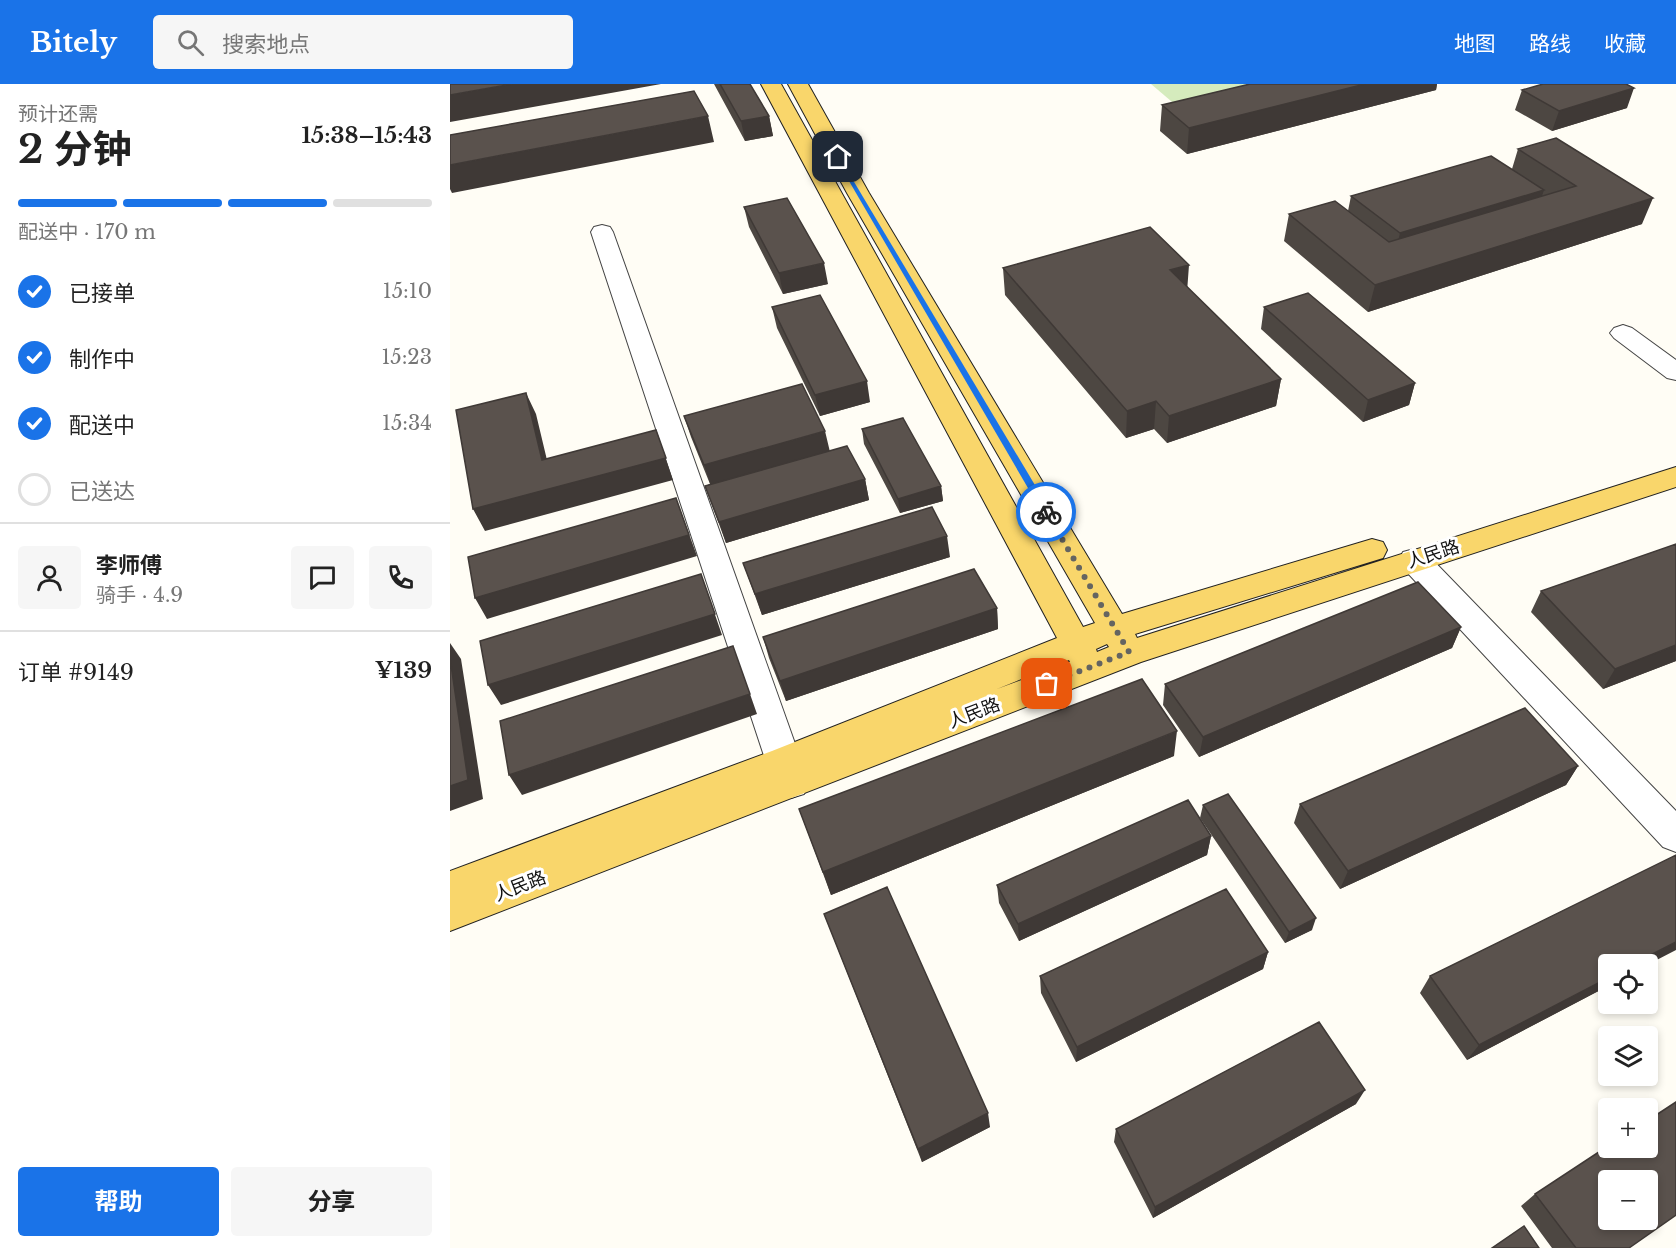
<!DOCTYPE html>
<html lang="zh">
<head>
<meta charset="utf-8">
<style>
  :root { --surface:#fff; --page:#f6f6f6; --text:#222; --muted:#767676; --line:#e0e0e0; --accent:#1a73e8 }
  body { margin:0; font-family:"Libre Baskerville","Noto Sans SC",serif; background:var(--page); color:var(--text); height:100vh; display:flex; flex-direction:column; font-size:22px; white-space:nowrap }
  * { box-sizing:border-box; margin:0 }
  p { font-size:20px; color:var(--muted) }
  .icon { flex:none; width:33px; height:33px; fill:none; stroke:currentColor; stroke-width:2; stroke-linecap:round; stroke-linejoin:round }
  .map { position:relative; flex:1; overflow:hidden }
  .side { display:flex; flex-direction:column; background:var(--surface); width:450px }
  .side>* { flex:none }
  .fabs { position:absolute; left:1148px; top:870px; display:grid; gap:12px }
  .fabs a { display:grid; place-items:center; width:60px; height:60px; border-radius:6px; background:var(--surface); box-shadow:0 3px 9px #0003; font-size:30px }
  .pin { position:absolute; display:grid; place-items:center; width:51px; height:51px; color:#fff; margin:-26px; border-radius:12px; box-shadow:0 3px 9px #0006 }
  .courier { position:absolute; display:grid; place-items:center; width:60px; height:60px; margin:-30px; border:4px solid #1a73e8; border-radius:50%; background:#fff; color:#222; box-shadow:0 2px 8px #0007 }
  .summary em { font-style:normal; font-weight:700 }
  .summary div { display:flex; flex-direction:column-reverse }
  .summary { display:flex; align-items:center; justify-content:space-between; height:102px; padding:0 18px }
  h1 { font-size:39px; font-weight:700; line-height:45px }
  .bar { display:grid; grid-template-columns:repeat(4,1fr); gap:9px 6px; align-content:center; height:72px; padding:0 18px }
  .bar i { height:8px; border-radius:4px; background:var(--line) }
  .bar .active { background:var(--accent) }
  .bar p { grid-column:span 4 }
  .line { display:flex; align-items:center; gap:15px; padding:0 18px; border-top:2px solid var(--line) }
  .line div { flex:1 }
  .round { display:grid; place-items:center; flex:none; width:63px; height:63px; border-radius:6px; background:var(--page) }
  ol { padding:0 18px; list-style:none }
  li { display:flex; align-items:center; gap:18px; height:66px }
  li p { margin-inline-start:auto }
  li .icon { padding:6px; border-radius:50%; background:var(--accent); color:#fff; stroke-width:4 }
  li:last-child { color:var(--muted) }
  li i { width:33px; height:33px; border:3px solid var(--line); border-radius:50% }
  .action { display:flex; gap:12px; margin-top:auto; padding:12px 18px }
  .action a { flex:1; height:69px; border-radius:6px; background:var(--accent); color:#fff; font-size:24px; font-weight:700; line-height:69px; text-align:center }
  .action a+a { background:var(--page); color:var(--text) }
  header { display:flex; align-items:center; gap:36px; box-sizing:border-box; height:84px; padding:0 30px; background:var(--accent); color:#fff }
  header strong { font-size:28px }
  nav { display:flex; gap:33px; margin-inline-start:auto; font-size:21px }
  .search { width:420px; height:54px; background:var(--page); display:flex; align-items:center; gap:15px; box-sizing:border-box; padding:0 21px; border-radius:6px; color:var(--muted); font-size:22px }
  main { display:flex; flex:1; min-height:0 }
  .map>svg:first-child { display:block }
  .green { fill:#d5ebbd }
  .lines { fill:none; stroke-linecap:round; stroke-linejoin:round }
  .minor-casing { stroke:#444; stroke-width:2 }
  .major-casing { stroke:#222; stroke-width:2 }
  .minor { fill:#fff; fill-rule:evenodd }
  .major { fill:#f9d66b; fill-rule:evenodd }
  .wall { fill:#4d4742 }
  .shaded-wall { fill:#3f3936 }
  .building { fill:#5a524d; stroke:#3f3936; stroke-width:1.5; fill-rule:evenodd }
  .route { fill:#1a73e8 }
  .done { stroke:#646461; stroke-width:6; stroke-dasharray:0 10.8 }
  .labels { text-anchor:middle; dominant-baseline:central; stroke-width:6; stroke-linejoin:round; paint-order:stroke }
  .street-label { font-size:18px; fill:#111; stroke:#fff }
</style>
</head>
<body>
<header>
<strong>Bitely</strong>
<div class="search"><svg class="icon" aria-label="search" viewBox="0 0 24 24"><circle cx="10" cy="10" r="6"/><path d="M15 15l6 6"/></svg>搜索地点</div>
<nav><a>地图</a><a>路线</a><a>收藏</a></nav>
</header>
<main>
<section class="side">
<div class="summary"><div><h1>2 分钟</h1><p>预计还需</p></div><em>15:38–15:43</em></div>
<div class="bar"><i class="active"></i><i class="active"></i><i class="active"></i><i></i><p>配送中 · 170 m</p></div>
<ol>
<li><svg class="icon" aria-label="check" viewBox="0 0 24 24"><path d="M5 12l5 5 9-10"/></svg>已接单<p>15:10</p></li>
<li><svg class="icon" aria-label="check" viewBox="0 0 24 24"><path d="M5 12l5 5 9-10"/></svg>制作中<p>15:23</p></li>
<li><svg class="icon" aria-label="check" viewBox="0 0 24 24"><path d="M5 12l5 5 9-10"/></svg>配送中<p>15:34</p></li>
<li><i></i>已送达</li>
</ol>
<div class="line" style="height:108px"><a class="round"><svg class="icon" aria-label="person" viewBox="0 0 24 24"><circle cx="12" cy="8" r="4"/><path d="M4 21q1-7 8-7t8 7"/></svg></a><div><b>李师傅</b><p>骑手 · 4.9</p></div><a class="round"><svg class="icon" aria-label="chat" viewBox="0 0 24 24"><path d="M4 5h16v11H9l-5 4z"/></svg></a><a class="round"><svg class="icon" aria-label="phone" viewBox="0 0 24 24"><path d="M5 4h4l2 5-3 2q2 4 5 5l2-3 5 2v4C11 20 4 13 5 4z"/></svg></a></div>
<div class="line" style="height:78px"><div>订单 #9149</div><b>¥139</b></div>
<div class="action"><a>帮助</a><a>分享</a></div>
</section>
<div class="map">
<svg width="1226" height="1164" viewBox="0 0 1226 1164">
  <rect width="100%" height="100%" fill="#fffdf5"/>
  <path class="green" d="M701,0h127l-100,23z"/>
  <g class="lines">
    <defs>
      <path id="minor" d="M152,141l8,2 3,5 196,551 -5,11 -13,4 -13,-4 -5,-11 -182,-551 3,-5z
        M1173,241l9,3 44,32v20l-9,-2 -53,-40 -4,-5 4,-5z
        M964,465l11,3 251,259v41l-13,-5 -260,-279 -4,-8 4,-8z"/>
      <path id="major" d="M311,0h20l302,543 12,-4 -248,-430 -59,-109h20l61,109 253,421 250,-75 11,3 4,8 -4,8 -248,76 2,4 539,-171v20l-535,175 -691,269v-60l322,-120 285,-113zM657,560l2,3 -12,5 -1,-3zM619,576l1,2 -73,27z"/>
    </defs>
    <use href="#minor" class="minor-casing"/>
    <use href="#major" class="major-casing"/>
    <use href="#minor" class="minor"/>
    <use href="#major" class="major"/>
  </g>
  <path class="wall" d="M264,0h36l19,32 4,20 -28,5z
    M800,0h187l-1,6 -249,64 -27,-23 2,-26z
    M1072,6l105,18 -75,23 -37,-21z
    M1068,65l124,75 -274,88 -84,-71 5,-27 59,-3 3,-15 161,-27z
    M294,123l84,77 -45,10 -34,-67z
    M553,184l184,19 94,92 -5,27 -109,37 -13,-14 -28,9 -121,-143z
    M322,223l98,95 -50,14 -43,-88z
    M814,223l151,76 -6,22 -46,17 -102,-93z
    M234,332l145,35 36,28 4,21 -143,43 -21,-57 5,-2 -19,-47z
    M412,345l79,57 2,15 -43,12 -36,-69z
    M500,473l-188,58 -19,-52z
    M1091,507l135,70 -73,28 -72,-77z
    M547,524l1,21 -212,72 -17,-43 -6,-21z
    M1011,543l-9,21 -253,109 -36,-52 2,-21z
    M724,672l-343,139 -32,-86z
    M1128,682l-12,19 -226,104 -46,-66 6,-19z
    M753,721l109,125 -27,13 -85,-125z
    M761,752l-4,19 -188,86 -20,-38 -2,-18z
    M374,830l166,213 -68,35z
    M818,868l-5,17 -187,93 -35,-69 -1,-17z
    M1158,880v22l-141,74 -47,-67 10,-17z
    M906,1020l-203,114 -39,-76 2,-13z
    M1085,1110l94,54h-77l-31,-42z"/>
  <path class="shaded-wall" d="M62,0h149l-211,38v-27z
    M915,0h72l-1,6 -249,64 2,-26z
    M1184,4l-7,20 -75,23 7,-20z
    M258,32l6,26 -262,51 -2,-4v-24z
    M319,32l4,20 -28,5 -4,-20z
    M1094,106l-7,21 -142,43 5,-21z
    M1203,114l-11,26 -274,88 7,-27z
    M374,179l4,21 -45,10 -4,-21z
    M739,181l-2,27 -17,-22z
    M831,295l-5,27 -109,37 2,-27z
    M417,297l3,21 -50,14 -5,-21z
    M965,299l-6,22 -46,17 5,-22z
    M76,309l10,21 16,67 -10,-21z
    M706,317l-2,28 -28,9 1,-27z
    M206,346l17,50 -188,51 -12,-22z
    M375,347l5,21 -119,34 -7,-21z
    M415,395l4,21 -143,43 -7,-21z
    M491,402l2,15 -43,12 -2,-14z
    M226,414l21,58 -210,63 -12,-21z
    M497,452l3,21 -188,58 -7,-21z
    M251,490l21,61 -221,70 -13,-20z
    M547,524l1,21 -212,72 -6,-20z
    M1011,543l-9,21 -253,109 4,-20z
    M0,559l11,16 22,140 -33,12z
    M1226,561v16l-73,28 12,-20z
    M300,610l7,20 -235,81 -13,-20z
    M727,647l-3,25 -343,139 -8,-23z
    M1128,682l-12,19 -226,104 8,-18z
    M761,752l-4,19 -188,86 -1,-17z
    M866,834l-4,12 -27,13 4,-11z
    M1226,858v8l-29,15v-1h-14z
    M818,868l-5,17 -187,93 1,-15z
    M1158,894v8l-141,74 12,-15z
    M915,1006l-9,14 -203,114 2,-11z
    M538,1029l2,14 -68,35 -4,-13z"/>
  <path class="building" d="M0,0h62l-62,11z
    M270,0h30l19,32 -28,5z
    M800,0h115l-176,44 -27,-23z
    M1093,0h83l8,4 -75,23 -37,-21z
    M244,7l14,25 -258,49v-30z
    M1106,54l97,60 -278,87 -86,-71 46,-13 54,41 187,-56 -58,-37z
    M1041,72l53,34 -144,43 -49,-37z
    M337,114l37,65 -45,10 -35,-66z
    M700,143l39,38 -19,5 111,109 -112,37 -13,-15 -29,10 -124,-143z
    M858,209l107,90 -47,17 -104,-93z
    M370,211l47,86 -52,14 -43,-88z
    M352,300l23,47 -121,34 -20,-49z
    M76,309l16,67 114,-30 10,28 -193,51 -17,-99z
    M453,334l38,68 -43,13 -36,-70z
    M397,362l18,33 -146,43 -14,-36z
    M226,414l13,37 -214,63 -7,-41z
    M482,423l15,29 -192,58 -12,-31z
    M1226,460v101l-61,24 -74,-78z
    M524,485l23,39 -217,73 -17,-44z
    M251,490l14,40 -227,71 -8,-44z
    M968,498l43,45 -258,110 -38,-53z
    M283,562l17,48 -241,81 -9,-54z
    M0,574l18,122 -18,6z
    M692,595l35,52 -354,141 -24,-63z
    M1075,624l53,58 -230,105 -48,-67z
    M778,710l88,124 -27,14 -86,-127z
    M738,716l23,36 -193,88 -21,-39z
    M1226,771v87l-43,22h-25v14l-129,67 -49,-69z
    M437,803l101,226 -70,36 -94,-235z
    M776,805l42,63 -191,95 -37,-71z
    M869,938l46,68 -210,117 -39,-78z
    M1226,1018v113l-47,33h-53l-41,-54 73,-48v2h39v-27zM1158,1096h39v40h-39z
    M1074,1142l15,22h-47z"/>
  <path class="route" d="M388,71l213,357 -2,2 -7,-2 -207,-355z"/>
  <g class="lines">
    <path class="done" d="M596,428l83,140 -82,32"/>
  </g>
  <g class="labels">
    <g class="street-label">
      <text transform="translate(983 470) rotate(-18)">人民路</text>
      <text transform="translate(524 629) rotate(-21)">人民路</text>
      <text transform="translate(70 802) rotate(-21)">人民路</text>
    </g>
  </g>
</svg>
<div class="fabs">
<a><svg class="icon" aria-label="locate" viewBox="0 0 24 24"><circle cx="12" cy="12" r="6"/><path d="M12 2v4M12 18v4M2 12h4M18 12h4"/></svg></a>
<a><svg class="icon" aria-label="layers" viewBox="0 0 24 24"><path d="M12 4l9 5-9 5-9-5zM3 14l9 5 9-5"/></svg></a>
<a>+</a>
<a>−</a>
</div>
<div class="pin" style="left:597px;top:600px;background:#ea580c"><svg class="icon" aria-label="bag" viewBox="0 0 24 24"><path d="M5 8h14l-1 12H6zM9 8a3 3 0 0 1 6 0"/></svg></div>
<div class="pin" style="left:388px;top:73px;background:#1f2937"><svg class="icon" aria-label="home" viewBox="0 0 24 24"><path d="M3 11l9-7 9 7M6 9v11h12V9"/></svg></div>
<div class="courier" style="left:596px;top:428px"><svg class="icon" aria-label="bike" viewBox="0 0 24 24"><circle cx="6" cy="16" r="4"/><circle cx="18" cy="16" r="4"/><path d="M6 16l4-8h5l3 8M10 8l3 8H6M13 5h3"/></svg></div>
</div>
</main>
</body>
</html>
